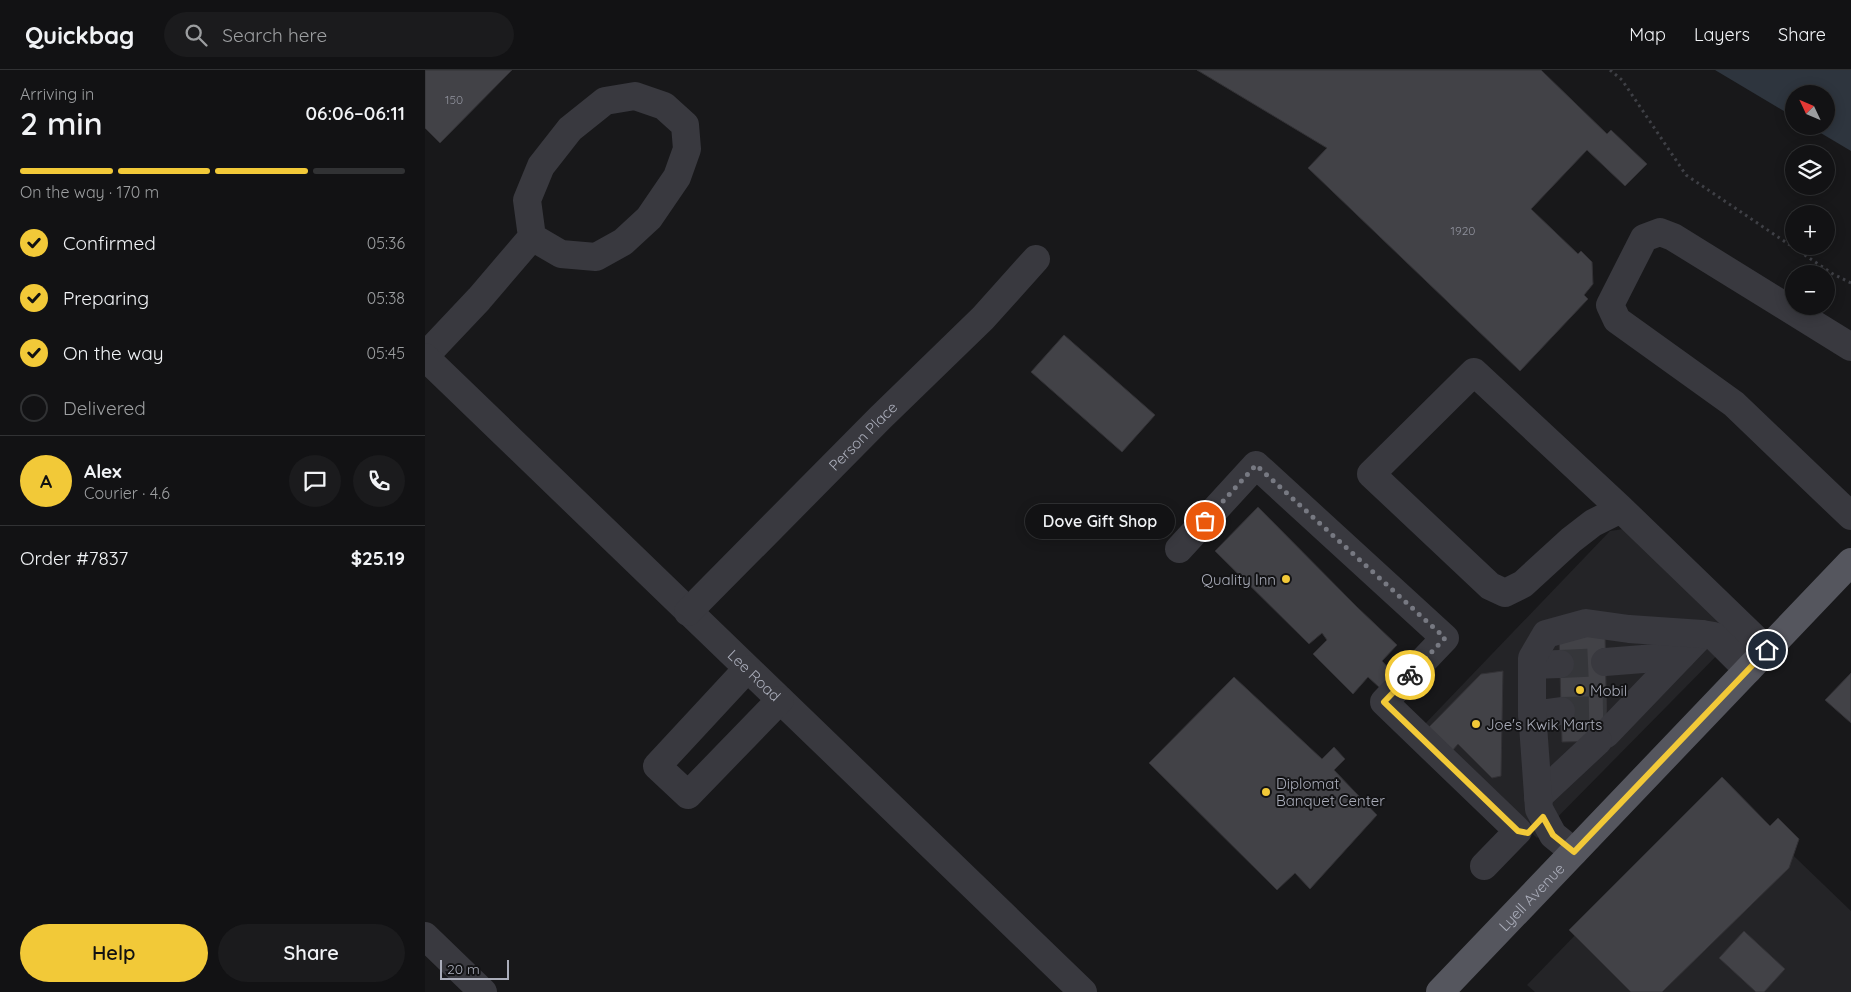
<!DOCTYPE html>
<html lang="en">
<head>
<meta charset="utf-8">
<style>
  :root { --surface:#121214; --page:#1b1b1d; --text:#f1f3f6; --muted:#9c9ea0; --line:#313234; --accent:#f2c938 }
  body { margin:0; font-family:Quicksand,sans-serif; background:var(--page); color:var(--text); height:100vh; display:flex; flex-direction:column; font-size:19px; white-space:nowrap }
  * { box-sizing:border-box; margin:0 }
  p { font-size:16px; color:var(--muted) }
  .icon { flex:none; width:28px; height:28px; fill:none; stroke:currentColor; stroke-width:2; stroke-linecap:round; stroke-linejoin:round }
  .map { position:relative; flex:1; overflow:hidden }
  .panel { display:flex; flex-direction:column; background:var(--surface); width:425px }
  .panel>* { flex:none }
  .needle { width:32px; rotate:314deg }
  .fabs { position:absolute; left:1360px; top:15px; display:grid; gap:10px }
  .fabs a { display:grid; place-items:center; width:50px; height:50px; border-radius:50%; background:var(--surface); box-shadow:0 2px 12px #0003,0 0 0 1px var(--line); font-size:25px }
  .scale { position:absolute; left:15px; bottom:12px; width:69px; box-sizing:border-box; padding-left:5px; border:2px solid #aaadba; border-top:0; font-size:14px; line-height:18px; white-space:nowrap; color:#aaadba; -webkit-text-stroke:4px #131315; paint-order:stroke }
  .pin { position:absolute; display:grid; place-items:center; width:42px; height:42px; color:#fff; margin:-21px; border:2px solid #fff; border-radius:50%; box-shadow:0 1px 5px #0007 }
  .courier { position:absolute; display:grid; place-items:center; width:50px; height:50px; margin:-25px; border:4px solid #f2c938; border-radius:50%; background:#fff; color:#222; box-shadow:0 1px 6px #0007 }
  .bubble { position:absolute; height:35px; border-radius:18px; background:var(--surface); box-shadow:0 2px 12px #0003,0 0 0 1px var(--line); font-size:16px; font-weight:600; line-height:35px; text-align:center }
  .head em { font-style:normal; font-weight:600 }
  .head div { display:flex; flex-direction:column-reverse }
  .head { display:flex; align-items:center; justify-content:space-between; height:85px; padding:0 20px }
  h1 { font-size:32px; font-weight:600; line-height:38px }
  .bar { display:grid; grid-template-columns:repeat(4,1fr); gap:8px 5px; align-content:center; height:60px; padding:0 20px }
  .bar i { height:6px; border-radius:4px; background:var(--line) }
  .bar .on { background:var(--accent) }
  .bar p { grid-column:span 4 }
  .line { display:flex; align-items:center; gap:12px; padding:0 20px; border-top:1px solid var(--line) }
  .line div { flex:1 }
  .round { display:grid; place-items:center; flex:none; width:52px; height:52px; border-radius:26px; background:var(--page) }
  ol { padding:0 20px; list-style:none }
  li { display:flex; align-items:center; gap:15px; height:55px }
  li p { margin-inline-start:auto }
  li .icon { padding:5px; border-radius:50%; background:var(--accent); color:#111; stroke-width:4 }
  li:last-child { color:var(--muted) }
  li i { width:28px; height:28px; border:2px solid var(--line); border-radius:50% }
  .button { display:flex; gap:10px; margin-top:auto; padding:10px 20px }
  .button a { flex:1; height:58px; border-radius:30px; background:var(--accent); color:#111; font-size:20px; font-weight:600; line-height:58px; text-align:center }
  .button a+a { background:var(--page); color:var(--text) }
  header { display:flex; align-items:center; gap:30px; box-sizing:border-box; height:70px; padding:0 25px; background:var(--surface); border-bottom:1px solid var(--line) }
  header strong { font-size:24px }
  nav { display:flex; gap:28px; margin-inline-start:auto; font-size:18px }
  .search { width:350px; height:45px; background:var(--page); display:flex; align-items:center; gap:12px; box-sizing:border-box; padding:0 18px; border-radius:28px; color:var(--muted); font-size:19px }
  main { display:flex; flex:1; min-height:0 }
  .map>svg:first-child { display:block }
  .built { fill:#242427 }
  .water { fill:#2e353e }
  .building { fill:#424247; stroke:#333236 }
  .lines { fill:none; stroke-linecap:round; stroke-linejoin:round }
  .minor-tunnel { stroke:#35363a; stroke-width:28; stroke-dasharray:28 14; stroke-linecap:butt }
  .path { stroke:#3f4046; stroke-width:3; stroke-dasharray:2.5 4; stroke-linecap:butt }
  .minor { stroke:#39393f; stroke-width:28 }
  .major { stroke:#55565e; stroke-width:28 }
  .done { stroke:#777982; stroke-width:5; stroke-dasharray:0 9 }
  .route { stroke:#f2c938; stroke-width:6 }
  .poi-dot { fill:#f2c938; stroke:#131315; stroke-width:2 }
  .labels { text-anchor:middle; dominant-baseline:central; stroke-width:4; stroke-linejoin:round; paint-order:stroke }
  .number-label { font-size:12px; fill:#90929d }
  .street-label { font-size:15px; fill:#aaadba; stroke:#131315 }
  .poi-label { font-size:15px; fill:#aaadba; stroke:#131315; text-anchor:start }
</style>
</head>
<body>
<header>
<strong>Quickbag</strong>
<div class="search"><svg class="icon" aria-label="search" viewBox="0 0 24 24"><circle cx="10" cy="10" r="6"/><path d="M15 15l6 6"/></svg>Search here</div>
<nav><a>Map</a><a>Layers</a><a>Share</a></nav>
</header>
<main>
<section class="panel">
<div class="head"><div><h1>2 min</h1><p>Arriving in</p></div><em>06:06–06:11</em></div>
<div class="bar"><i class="on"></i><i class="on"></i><i class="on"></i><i></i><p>On the way · 170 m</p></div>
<ol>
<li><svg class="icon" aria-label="check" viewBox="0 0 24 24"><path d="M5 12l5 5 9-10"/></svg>Confirmed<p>05:36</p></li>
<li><svg class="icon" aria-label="check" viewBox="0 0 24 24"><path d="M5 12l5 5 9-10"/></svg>Preparing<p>05:38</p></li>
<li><svg class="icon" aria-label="check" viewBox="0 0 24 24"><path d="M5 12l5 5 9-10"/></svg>On the way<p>05:45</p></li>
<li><i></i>Delivered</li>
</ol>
<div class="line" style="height:90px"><b class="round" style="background:var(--accent);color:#111">A</b><div><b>Alex</b><p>Courier · 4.6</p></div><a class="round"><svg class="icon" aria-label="chat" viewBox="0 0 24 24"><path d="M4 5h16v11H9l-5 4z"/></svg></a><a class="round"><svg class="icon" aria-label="phone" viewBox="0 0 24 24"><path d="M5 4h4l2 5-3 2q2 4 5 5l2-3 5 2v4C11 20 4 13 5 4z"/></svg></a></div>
<div class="line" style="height:65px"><div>Order #7837</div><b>$25.19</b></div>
<div class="button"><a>Help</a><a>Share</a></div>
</section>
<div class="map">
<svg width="1426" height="922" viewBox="0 0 1426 922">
  <rect width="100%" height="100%" fill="#18181a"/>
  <path class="built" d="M1205,458l106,108 -199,202 -115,-111 188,-196z
    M1295,715l131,126v81h-316l-8,-7z"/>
  <path class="water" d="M1290,0h136v81l-42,-25h17v-32h-32v23z"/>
  <path class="building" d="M0,0h87l-72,73 -15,-15z
    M772,0h344l66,64 4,-4 36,34 -22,22 -38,-36 -56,59 47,45 3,-3 11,11 1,22 -9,11 4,4 -68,72 -212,-203 19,-20z
    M639,265l91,80 -33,37 -91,-80z
    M833,437l99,100 40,38 -15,16 12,13 -14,14 -12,-11 -15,17 -40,-40 14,-14 -5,-7 -13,11 -94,-93z
    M1180,564l2,107 -45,1 -3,-107z
    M1078,601l-2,105 -9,2 -34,-34 -6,7 -24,-23 53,-54z
    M1426,603v50l-26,-23z
    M809,607l88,82 12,-12 11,12 -11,11 43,45 -67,74 -15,-16 -18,17 -128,-127z
    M1297,707l48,49 8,-8 21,21 -10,29 -127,124h-31l-62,-62z
    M1319,861l41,38 -21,23h-8l-37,-34z"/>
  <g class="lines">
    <path class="minor-tunnel" d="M1135,594l45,-2
      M1136,641l45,-1"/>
    <path class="path" d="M1185,0l12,10 64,95 147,99 18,9"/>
    <g class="minor">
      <path d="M1426,277l-178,-110 -13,-5 -16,6 -34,67 7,15 117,84 117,112"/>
      <path d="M0,286l54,-57 53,-62 -5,-37 14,-34 29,-37 35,-28 30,-5 29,10 21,19 2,24 -10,28 -28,41 -26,24 -27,15 -35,-3 -29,-17"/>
      <path id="s1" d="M0,287l658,635"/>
      <path d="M1196,439l-147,-137 -103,102 119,112 15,7 18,-9 48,-44 22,-17 28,-14 146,141"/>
      <path d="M754,479l77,-84 189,173 -61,64 134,129 -34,35"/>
      <path id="s2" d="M263,542l192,-194 103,-100 53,-59"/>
      <path d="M1180,592l76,-6"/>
      <path d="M1107,595l28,-1"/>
      <path d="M322,599l-90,97 31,29 92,-95"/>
      <path d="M1107,645l29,-4"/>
      <path d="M1181,664l96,-100"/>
      <path d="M1113,727l60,-56"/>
      <path d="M1149,782l-21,-17 -14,-26 -7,-98v-53l14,-24 40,-11 43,6 73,5 12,2 34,34"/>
      <path d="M0,866l58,56"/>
    </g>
    <path class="major" id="s3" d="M1015,922l411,-430"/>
  </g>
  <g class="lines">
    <path class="done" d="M780,451l51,-56 189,173 -35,37"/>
    <path class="route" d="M985,605l-26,27 134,129 10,2 15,-16 10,18 21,17 193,-202"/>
  </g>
  <g class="poi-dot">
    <circle cx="861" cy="509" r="5"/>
    <circle cx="1155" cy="620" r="5"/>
    <circle cx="1051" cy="654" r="5"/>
    <circle cx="841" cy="722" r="5"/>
  </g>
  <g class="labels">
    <g class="number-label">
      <text x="29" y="29">150</text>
      <text x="1038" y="160">1920</text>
    </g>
    <g class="street-label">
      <text stroke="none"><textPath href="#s2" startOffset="248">Person Place</textPath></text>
      <text stroke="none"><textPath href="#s1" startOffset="458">Lee Road</textPath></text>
      <text stroke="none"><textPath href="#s3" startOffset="132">Lyell Avenue</textPath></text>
    </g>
    <g class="poi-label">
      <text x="851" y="509" text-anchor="end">Quality Inn</text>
      <text x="1165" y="620">Mobil</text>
      <text x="1061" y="654">Joe's Kwik Marts</text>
      <text x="851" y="713">Diplomat<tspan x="851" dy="17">Banquet Center</tspan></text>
    </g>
  </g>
</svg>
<div class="fabs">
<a><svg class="needle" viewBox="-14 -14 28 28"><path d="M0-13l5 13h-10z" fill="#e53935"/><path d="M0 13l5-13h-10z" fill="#9c9ea0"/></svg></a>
<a><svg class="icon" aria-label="layers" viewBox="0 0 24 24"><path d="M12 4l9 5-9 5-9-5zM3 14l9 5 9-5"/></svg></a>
<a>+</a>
<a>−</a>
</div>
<div class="scale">20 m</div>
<div class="pin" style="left:780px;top:451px;background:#ea580c"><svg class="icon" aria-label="bag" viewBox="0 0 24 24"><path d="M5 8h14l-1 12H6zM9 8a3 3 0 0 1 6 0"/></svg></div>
<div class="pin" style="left:1342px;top:580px;background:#1f2937"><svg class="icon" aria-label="home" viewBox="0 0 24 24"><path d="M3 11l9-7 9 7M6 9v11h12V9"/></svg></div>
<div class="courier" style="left:985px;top:605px"><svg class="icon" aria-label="bike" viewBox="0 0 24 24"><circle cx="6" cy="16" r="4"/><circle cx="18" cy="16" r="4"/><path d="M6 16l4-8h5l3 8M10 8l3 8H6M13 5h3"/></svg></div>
<div class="bubble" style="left:600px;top:434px;width:150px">Dove Gift Shop</div>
</div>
</main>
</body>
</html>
